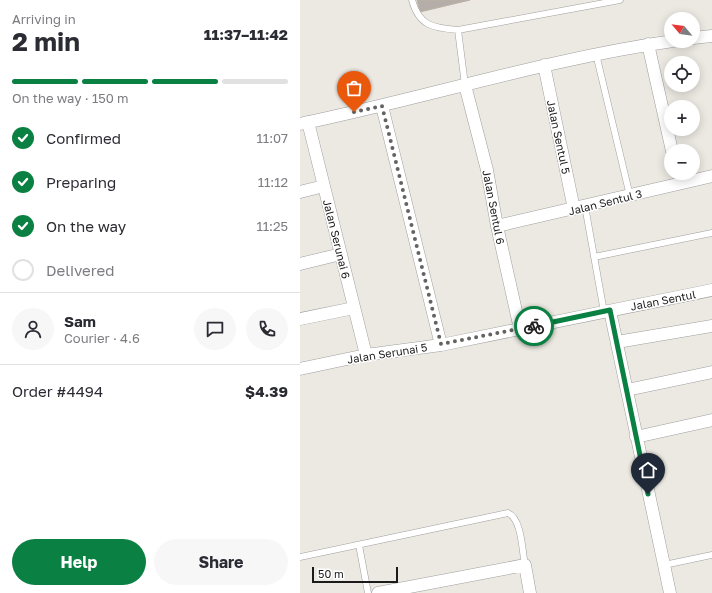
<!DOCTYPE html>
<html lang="en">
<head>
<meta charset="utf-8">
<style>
  :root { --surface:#fff; --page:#f7f7f7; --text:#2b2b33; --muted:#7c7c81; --line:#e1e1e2; --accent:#0b8043 }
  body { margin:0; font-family:"Golos Text",sans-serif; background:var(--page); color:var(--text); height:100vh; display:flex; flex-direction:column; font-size:15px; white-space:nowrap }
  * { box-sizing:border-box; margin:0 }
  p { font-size:13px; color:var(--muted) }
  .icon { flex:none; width:22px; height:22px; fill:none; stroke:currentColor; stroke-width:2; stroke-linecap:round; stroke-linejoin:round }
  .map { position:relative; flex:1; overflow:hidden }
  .details { display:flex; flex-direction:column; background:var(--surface); width:300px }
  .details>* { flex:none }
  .needle { width:26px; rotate:299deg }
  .tools { position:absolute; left:364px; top:12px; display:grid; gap:8px }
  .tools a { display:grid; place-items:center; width:36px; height:36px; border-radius:50%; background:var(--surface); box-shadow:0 2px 10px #0003; font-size:20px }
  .scale { position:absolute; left:12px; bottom:10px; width:86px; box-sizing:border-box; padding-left:4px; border:2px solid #1b1b1b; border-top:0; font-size:11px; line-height:14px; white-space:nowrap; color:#1b1b1b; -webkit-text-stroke:3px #fff; paint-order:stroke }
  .pin { position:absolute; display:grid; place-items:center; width:34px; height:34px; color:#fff; margin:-41px -17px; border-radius:50% 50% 50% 0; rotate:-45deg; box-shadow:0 0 4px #0007 }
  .pin .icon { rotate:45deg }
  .courier { position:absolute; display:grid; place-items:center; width:40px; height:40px; margin:-20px; border:3px solid #0b8043; border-radius:50%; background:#fff; color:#222; box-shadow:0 1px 5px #0007 }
  .head em { font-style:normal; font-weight:700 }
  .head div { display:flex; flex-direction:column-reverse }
  .head { display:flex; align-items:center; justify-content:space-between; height:68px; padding:0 12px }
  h1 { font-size:26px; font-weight:700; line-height:30px }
  .bar { display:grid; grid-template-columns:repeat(4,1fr); gap:6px 4px; align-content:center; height:48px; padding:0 12px }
  .bar i { height:5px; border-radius:3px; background:var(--line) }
  .bar .current { background:var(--accent) }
  .bar p { grid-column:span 4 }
  .line { display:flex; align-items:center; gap:10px; padding:0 12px; border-top:1px solid var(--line) }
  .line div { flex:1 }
  .round { display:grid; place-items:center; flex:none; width:42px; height:42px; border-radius:21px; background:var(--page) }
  ol { padding:0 12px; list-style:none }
  li { display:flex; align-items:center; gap:12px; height:44px }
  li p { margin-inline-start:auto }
  li .icon { padding:4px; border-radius:50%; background:var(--accent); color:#fff; stroke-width:4 }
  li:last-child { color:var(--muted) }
  li i { width:22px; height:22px; border:2px solid var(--line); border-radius:50% }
  .cta { display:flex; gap:8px; margin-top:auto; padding:8px 12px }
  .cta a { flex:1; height:46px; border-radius:24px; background:var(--accent); color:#fff; font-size:16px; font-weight:700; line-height:46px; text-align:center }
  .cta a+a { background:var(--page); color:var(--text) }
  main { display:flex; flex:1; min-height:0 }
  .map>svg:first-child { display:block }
  .building { fill:#b5aea8; stroke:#bcb0a6 }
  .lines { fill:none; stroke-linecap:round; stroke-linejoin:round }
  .service-casing { stroke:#9f9f9f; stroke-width:7 }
  .minor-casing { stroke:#9f9f9f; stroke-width:13 }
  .service { stroke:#fff; stroke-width:6 }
  .minor { stroke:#fff; stroke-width:12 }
  .done { stroke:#646361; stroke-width:4; stroke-dasharray:0 7.2 }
  .route { stroke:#0b8043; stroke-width:5 }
  .labels { text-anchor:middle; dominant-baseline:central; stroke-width:3; stroke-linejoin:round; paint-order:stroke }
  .street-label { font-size:11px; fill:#1b1b1b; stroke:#fff }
</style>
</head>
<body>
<main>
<section class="details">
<div class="head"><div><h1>2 min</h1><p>Arriving in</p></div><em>11:37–11:42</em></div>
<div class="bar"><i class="current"></i><i class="current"></i><i class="current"></i><i></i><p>On the way · 150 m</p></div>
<ol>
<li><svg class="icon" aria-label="check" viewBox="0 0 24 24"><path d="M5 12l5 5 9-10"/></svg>Confirmed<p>11:07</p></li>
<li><svg class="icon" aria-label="check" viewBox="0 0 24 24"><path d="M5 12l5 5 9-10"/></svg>Preparing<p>11:12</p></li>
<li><svg class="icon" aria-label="check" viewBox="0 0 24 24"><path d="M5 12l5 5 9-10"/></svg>On the way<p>11:25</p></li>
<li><i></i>Delivered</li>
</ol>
<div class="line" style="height:72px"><a class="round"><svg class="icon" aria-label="person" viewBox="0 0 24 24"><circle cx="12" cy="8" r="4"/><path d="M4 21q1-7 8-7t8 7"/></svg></a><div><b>Sam</b><p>Courier · 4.6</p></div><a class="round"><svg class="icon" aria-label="chat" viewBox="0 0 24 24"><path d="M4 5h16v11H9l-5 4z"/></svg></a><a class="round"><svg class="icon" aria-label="phone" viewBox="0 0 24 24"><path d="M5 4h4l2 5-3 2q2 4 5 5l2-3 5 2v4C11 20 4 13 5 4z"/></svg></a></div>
<div class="line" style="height:52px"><div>Order #4494</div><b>$4.39</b></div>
<div class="cta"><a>Help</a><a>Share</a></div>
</section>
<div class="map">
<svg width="412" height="593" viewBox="0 0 412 593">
  <rect width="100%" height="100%" fill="#ece9e2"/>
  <path class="building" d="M117,0h53l-50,12z"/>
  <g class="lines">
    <defs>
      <path id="service" d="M112,0c7,26 21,28 46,30
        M296,54l34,142
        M165,85l-7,-55 162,-30
        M285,206l19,106
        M294,257l118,-24
        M59,545l9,48
        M0,557l208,-44c14,6 14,38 17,52
        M364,565l48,-10"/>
      <path id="minor" d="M393,38l19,-2
        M348,44l24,107
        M244,65l30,144
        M165,85l22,85 10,56 23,103
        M82,106l59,239
        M8,122l58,233
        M0,124c125,-26 247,-65 373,-83
        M0,192l24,-6
        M197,226l215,-50
        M0,264l41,-10
        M310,311l60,282
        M0,319l54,-11
        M317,342l95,-16
        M0,369l66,-14 75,-10 271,-55
        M327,390l85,-18
        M336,437l76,-17
        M78,593l147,-28 5,28"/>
    </defs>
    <use href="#service" class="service-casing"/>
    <use href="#minor" class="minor-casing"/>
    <use href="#service" class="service"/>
    <use href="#minor" class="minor"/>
  </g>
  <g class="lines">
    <path class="done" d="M54,112l28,-6 59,238 93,-18"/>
    <path class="route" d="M234,326l76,-16 38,184"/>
  </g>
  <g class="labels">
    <g class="street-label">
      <text transform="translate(259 137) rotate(78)">Jalan Sentul 5</text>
      <text transform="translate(305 202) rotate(-14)">Jalan Sentul 3</text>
      <text transform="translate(194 207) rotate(79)">Jalan Sentul 6</text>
      <text transform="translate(37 239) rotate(76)">Jalan Serunai 6</text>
      <text transform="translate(363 300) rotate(-11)">Jalan Sentul</text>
      <text transform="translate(87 353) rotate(-9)">Jalan Serunai 5</text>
    </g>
  </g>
</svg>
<div class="tools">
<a><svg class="needle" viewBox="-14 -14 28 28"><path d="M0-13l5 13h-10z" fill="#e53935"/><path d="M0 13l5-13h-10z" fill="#7c7c81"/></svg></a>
<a><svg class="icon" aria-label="locate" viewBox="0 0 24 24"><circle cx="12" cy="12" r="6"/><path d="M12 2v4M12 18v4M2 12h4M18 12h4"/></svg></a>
<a>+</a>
<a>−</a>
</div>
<div class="scale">50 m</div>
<div class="pin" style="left:54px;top:112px;background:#ea580c"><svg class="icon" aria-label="bag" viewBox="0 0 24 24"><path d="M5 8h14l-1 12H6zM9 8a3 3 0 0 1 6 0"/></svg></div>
<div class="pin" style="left:348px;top:494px;background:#1f2937"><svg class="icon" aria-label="home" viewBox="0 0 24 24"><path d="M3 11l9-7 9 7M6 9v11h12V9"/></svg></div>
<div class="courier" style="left:234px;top:326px"><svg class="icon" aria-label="bike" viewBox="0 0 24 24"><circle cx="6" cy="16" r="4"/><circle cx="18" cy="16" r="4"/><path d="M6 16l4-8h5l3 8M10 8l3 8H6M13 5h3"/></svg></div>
</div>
</main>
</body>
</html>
